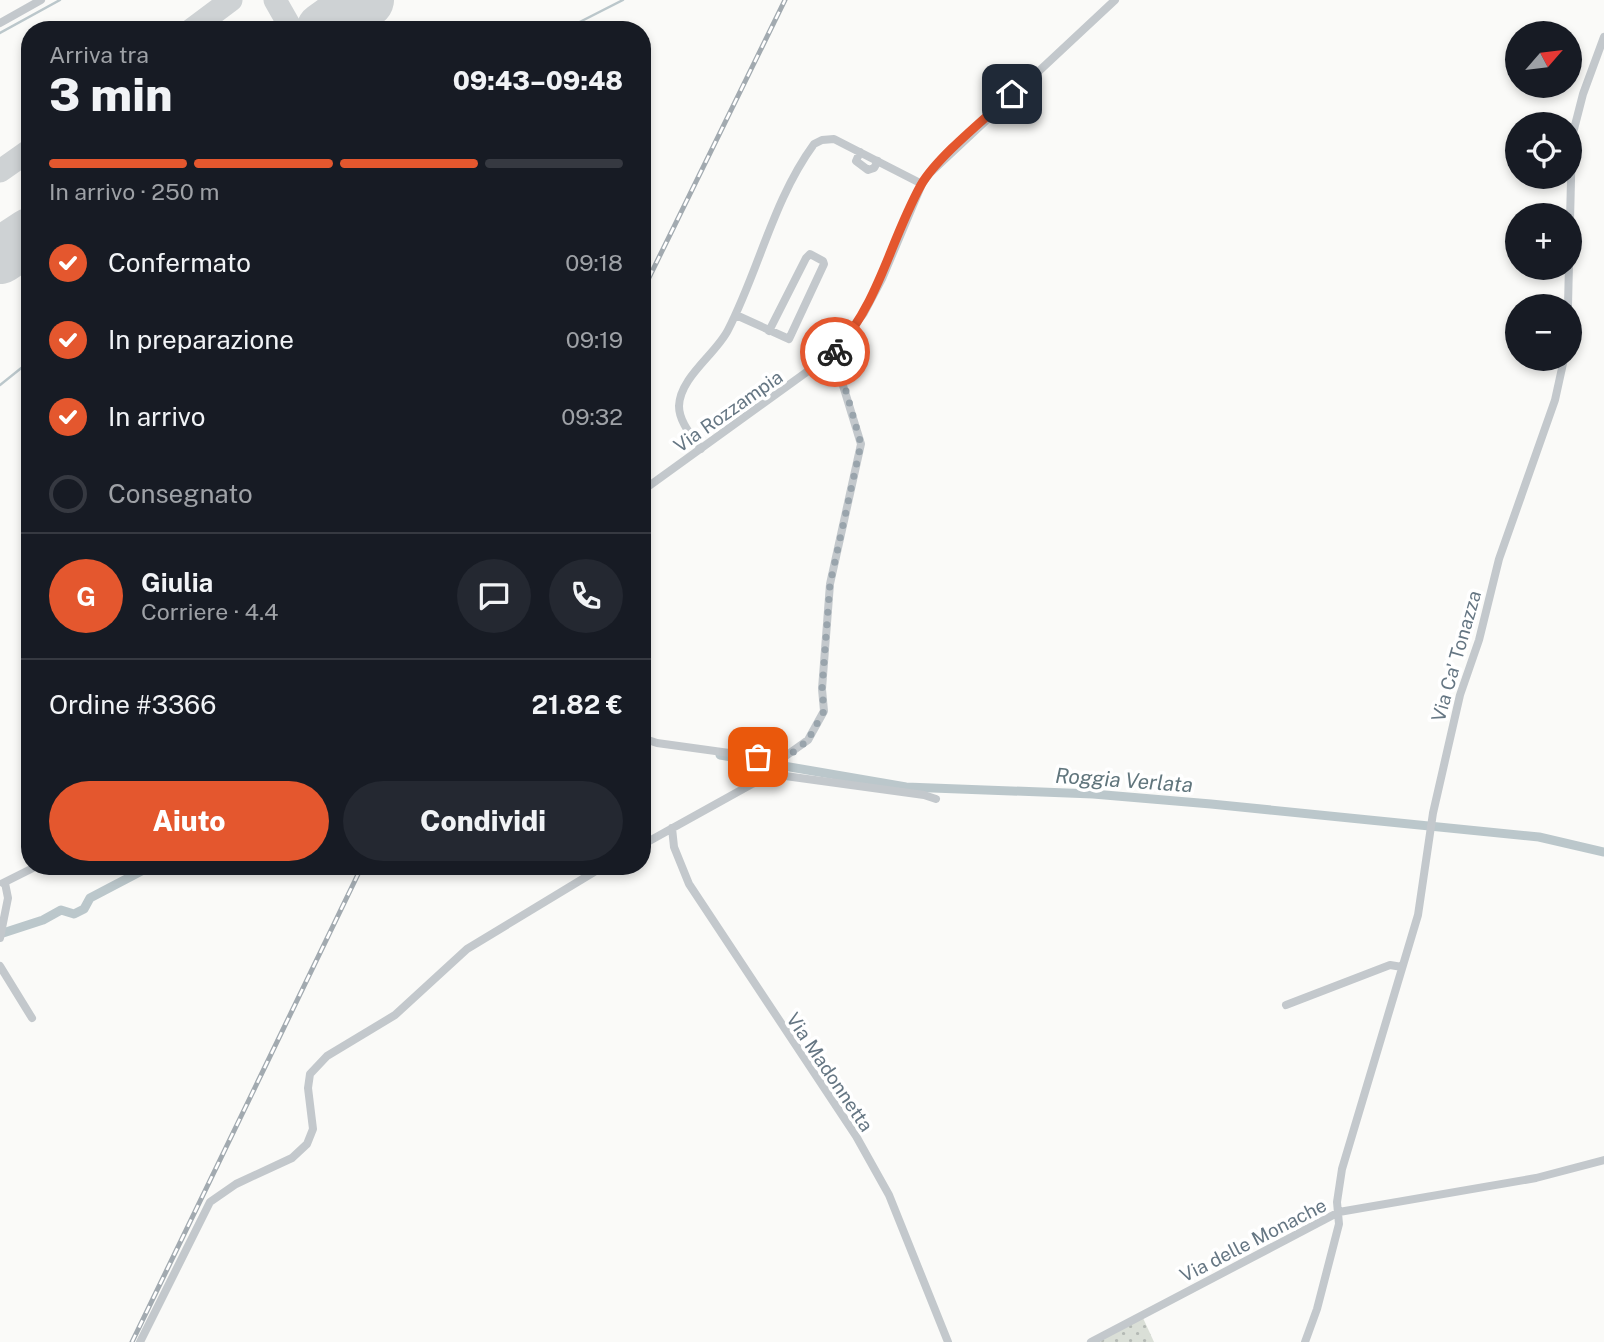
<!DOCTYPE html>
<html lang="it">
<head>
<meta charset="utf-8">
<style>
  :root { --surface:#171b24; --page:#242831; --text:#f1f3f6; --muted:#9ea1a6; --line:#363941; --accent:#e4572e }
  body { margin:0; font-family:"Public Sans",sans-serif; background:var(--page); color:var(--text); height:100vh; display:flex; flex-direction:column; font-size:26px; white-space:nowrap }
  * { box-sizing:border-box; margin:0 }
  p { font-size:23px; color:var(--muted) }
  .icon { flex:none; width:38px; height:38px; fill:none; stroke:currentColor; stroke-width:2; stroke-linecap:round; stroke-linejoin:round }
  .map { position:relative; flex:1; overflow:hidden }
  .panel { position:absolute; left:21px; top:21px; width:630px; height:854px; display:flex; flex-direction:column; background:var(--surface); border-radius:28px; box-shadow:0 4px 10px #0003 }
  .panel>* { flex:none }
  .needle { width:46px; rotate:62deg }
  .controls { position:absolute; left:1505px; top:21px; display:grid; gap:14px }
  .controls a { display:grid; place-items:center; width:77px; height:77px; border-radius:50%; background:var(--surface); box-shadow:0 4px 10px #0003; font-size:35px }
  .pin { position:absolute; display:grid; place-items:center; width:60px; height:60px; color:#fff; margin:-30px; border-radius:14px; box-shadow:0 4px 10px #0006 }
  .courier { position:absolute; display:grid; place-items:center; width:70px; height:70px; margin:-35px; border:5px solid #e4572e; border-radius:50%; background:#fff; color:#222; box-shadow:0 2px 9px #0007 }
  .headline em { font-style:normal; font-weight:800 }
  .headline div { display:flex; flex-direction:column-reverse }
  .headline { display:flex; align-items:center; justify-content:space-between; height:119px; padding:0 28px }
  h1 { font-size:46px; font-weight:800; line-height:52px }
  .bar { display:grid; grid-template-columns:repeat(4,1fr); gap:10px 7px; align-content:center; height:84px; padding:0 28px }
  .bar i { height:9px; border-radius:5px; background:var(--line) }
  .bar .current { background:var(--accent) }
  .bar p { grid-column:span 4 }
  .line { display:flex; align-items:center; gap:18px; padding:0 28px; border-top:2px solid var(--line) }
  .line div { flex:1 }
  .round { display:grid; place-items:center; flex:none; width:74px; height:74px; border-radius:37px; background:var(--page) }
  ol { padding:0 28px; list-style:none }
  li { display:flex; align-items:center; gap:21px; height:77px }
  li p { margin-inline-start:auto }
  li .icon { padding:7px; border-radius:50%; background:var(--accent); color:#fff; stroke-width:4 }
  li:last-child { color:var(--muted) }
  li i { width:38px; height:38px; border:4px solid var(--line); border-radius:50% }
  .cta { display:flex; gap:14px; margin-top:auto; padding:14px 28px }
  .cta a { flex:1; height:80px; border-radius:42px; background:var(--accent); color:#fff; font-size:28px; font-weight:800; line-height:80px; text-align:center }
  .cta a+a { background:var(--page); color:var(--text) }
  .map>svg:first-child { display:block }
  .grass { fill:url(#grass-dots) }
  .lines { fill:none; stroke-linecap:round; stroke-linejoin:round }
  .stream { stroke:#bbc7cb; stroke-width:2.5 }
  .canal { stroke:#bbc7cb; stroke-width:9 }
  .taxiway { stroke:#ced2d4; stroke-width:23 }
  .runway { stroke:#ced2d4; stroke-width:56 }
  .street { stroke:#c3c8cc; stroke-width:8 }
  .rail-casing { stroke:#a2aab0; stroke-width:5 }
  .rail { stroke:#fff; stroke-width:2.5; stroke-dasharray:8; stroke-linecap:butt }
  .done { stroke:#99a4ac; stroke-width:7; stroke-dasharray:0 12.6 }
  .route { stroke:#e4572e; stroke-width:9 }
  .labels { text-anchor:middle; dominant-baseline:central; stroke-width:7; stroke-linejoin:round; paint-order:stroke }
  .street-label { font-size:19px; fill:#657683; stroke:#fff }
  .water-label { font-size:21px; font-style:italic; fill:#60757c; stroke:#fff }
</style>
</head>
<body>
<div class="map">
<svg width="1604" height="1342" viewBox="0 0 1604 1342">
  <defs>
    <pattern id="grass-dots" width="8" height="8" patternUnits="userSpaceOnUse" patternTransform="scale(1.75)"><rect width="8" height="8" fill="#dadfd7"/><path d="M2 2h.1M6 6h.1" fill="none" stroke="#b4b9b4" stroke-width="1.8" stroke-linecap="round"/></pattern>
  </defs>
  <rect width="100%" height="100%" fill="#fafaf8"/>
  <path class="grass" d="M1143,1318l11,24h-57z"/>
  <g class="lines">
    <path class="stream" d="M564,30l59,-30
      M0,33l60,-33
      M0,385l30,-24"/>
    <path class="canal" d="M720,755l186,32 187,7 118,10 328,33 65,15
      M0,934l43,-14 18,-10 13,4 10,-5 6,-11 61,-32"/>
    <path class="taxiway" d="M275,0l17,30
      M191,30l40,-30
      M0,171l30,-21"/>
    <path class="runway" d="M324,30l42,-30
      M0,256l30,-20"/>
    <path class="street" d="M0,23l41,-23
      M860,152l-4,9 12,9 6,-2 4,-7
      M1568,306l4,-169 11,-43 21,-57
      M736,315l53,24 35,-75 -1,-3 -13,-7 -4,4 -37,73
      M701,449c-9,-13 -22,-27 -22,-43 1,-29 37,-52 49,-76 31,-60 45,-130 86,-186l8,-4 12,-1 88,45
      M642,491l191,-138 31,-40 18,-34 40,-95 8,-11 185,-173
      M642,738l15,5 123,17 28,-20 16,-29 -2,-22 8,-105 31,-140 -28,-91
      M778,775l146,20 12,4
      M672,828l2,19 15,37 167,252 33,59 59,147
      M642,845l110,-61 26,-9 2,-15
      M3,883l34,-17
      M0,938l8,-40 -3,-15
      M0,966l32,52
      M1286,1005l104,-40 12,2
      M140,1342l70,-140 26,-18 56,-26 15,-14 6,-15 -5,-41 2,-14 17,-18 68,-41 72,-66 137,-83
      M1091,1342l248,-130 197,-34 68,-18
      M1305,1342l12,-33 22,-85 -2,-22 5,-33 76,-254 15,-102 27,-118 19,-55 20,-81 56,-159 9,-41"/>
    <defs>
      <path id="rail" d="M642,292l143,-292
        M132,1342l230,-476"/>
    </defs>
    <use href="#rail" class="rail-casing"/>
    <use href="#rail" class="rail"/>
  </g>
  <g class="lines">
    <path class="done" d="M758,757l22,3 12,-7 16,-13 16,-29 -2,-22 8,-105 31,-140 -26,-92"/>
    <path class="route" d="M835,352c46,-53 54,-109 86,-167 16,-28 66,-68 91,-91"/>
  </g>
  <g class="labels">
    <g class="street-label">
      <text transform="translate(728 411) rotate(-35)">Via Rozzampia</text>
      <text transform="translate(1456 656) rotate(-74)">Via Ca' Tonazza</text>
      <text transform="translate(830 1072) rotate(56)">Via Madonnetta</text>
      <text transform="translate(1253 1240) rotate(-27)">Via delle Monache</text>
    </g>
    <g class="water-label">
      <text transform="translate(1124 780) rotate(4)">Roggia Verlata</text>
    </g>
  </g>
</svg>
<div class="controls">
<a><svg class="needle" viewBox="-14 -14 28 28"><path d="M0-13l5 13h-10z" fill="#e53935"/><path d="M0 13l5-13h-10z" fill="#9ea1a6"/></svg></a>
<a><svg class="icon" aria-label="locate" viewBox="0 0 24 24"><circle cx="12" cy="12" r="6"/><path d="M12 2v4M12 18v4M2 12h4M18 12h4"/></svg></a>
<a>+</a>
<a>−</a>
</div>
<div class="pin" style="left:758px;top:757px;background:#ea580c"><svg class="icon" aria-label="bag" viewBox="0 0 24 24"><path d="M5 8h14l-1 12H6zM9 8a3 3 0 0 1 6 0"/></svg></div>
<div class="pin" style="left:1012px;top:94px;background:#1f2937"><svg class="icon" aria-label="home" viewBox="0 0 24 24"><path d="M3 11l9-7 9 7M6 9v11h12V9"/></svg></div>
<div class="courier" style="left:835px;top:352px"><svg class="icon" aria-label="bike" viewBox="0 0 24 24"><circle cx="6" cy="16" r="4"/><circle cx="18" cy="16" r="4"/><path d="M6 16l4-8h5l3 8M10 8l3 8H6M13 5h3"/></svg></div>
<section class="panel">
<div class="headline"><div><h1>3 min</h1><p>Arriva tra</p></div><em>09:43–09:48</em></div>
<div class="bar"><i class="current"></i><i class="current"></i><i class="current"></i><i></i><p>In arrivo · 250 m</p></div>
<ol>
<li><svg class="icon" aria-label="check" viewBox="0 0 24 24"><path d="M5 12l5 5 9-10"/></svg>Confermato<p>09:18</p></li>
<li><svg class="icon" aria-label="check" viewBox="0 0 24 24"><path d="M5 12l5 5 9-10"/></svg>In preparazione<p>09:19</p></li>
<li><svg class="icon" aria-label="check" viewBox="0 0 24 24"><path d="M5 12l5 5 9-10"/></svg>In arrivo<p>09:32</p></li>
<li><i></i>Consegnato</li>
</ol>
<div class="line" style="height:126px"><b class="round" style="background:var(--accent);color:#fff">G</b><div><b>Giulia</b><p>Corriere · 4.4</p></div><a class="round"><svg class="icon" aria-label="chat" viewBox="0 0 24 24"><path d="M4 5h16v11H9l-5 4z"/></svg></a><a class="round"><svg class="icon" aria-label="phone" viewBox="0 0 24 24"><path d="M5 4h4l2 5-3 2q2 4 5 5l2-3 5 2v4C11 20 4 13 5 4z"/></svg></a></div>
<div class="line" style="height:91px"><div>Ordine #3366</div><b>21.82 €</b></div>
<div class="cta"><a>Aiuto</a><a>Condividi</a></div>
</section>
</div>
</body>
</html>
